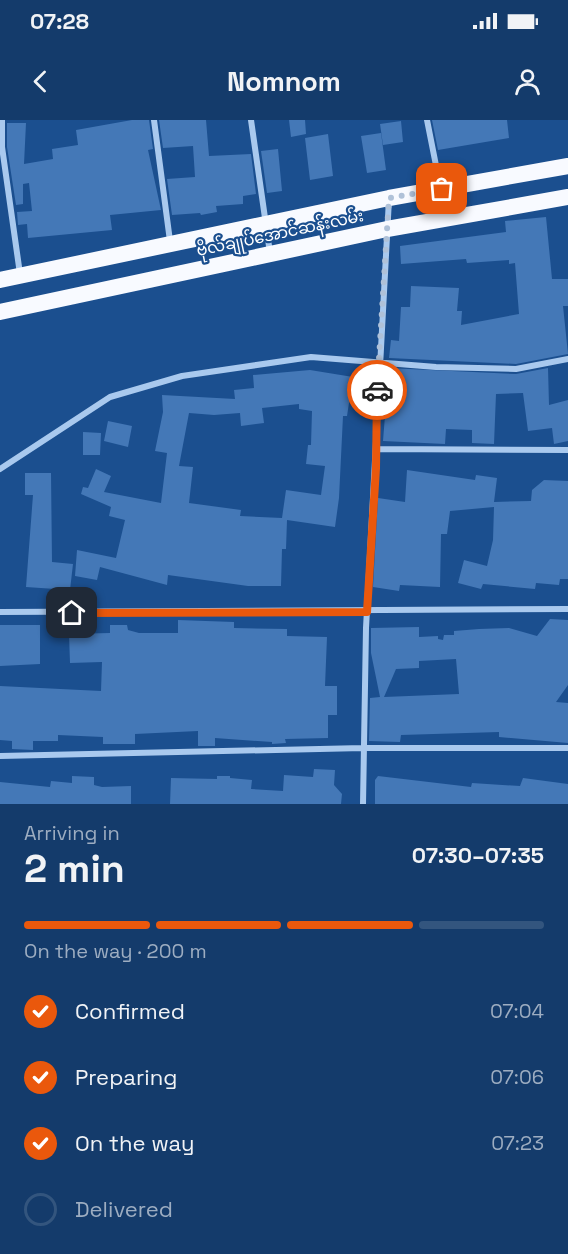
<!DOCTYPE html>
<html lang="en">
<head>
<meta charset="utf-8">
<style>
  :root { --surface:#143b6b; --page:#214673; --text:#f1f3f6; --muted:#9dadc1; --line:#33557e; --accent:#ea580c }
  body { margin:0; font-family:"Space Grotesk","Noto Sans Myanmar",sans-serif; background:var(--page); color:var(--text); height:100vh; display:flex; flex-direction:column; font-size:22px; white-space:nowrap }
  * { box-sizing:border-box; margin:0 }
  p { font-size:20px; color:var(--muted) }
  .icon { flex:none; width:33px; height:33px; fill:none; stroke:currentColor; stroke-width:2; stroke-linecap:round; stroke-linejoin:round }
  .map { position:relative; height:684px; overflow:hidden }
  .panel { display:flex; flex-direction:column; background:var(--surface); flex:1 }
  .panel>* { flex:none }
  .pin { position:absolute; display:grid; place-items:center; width:51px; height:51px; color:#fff; margin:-26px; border-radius:12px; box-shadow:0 3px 9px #0006 }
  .courier { position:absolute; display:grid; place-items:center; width:60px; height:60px; margin:-30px; border:4px solid #ea580c; border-radius:50%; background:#fff; color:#222; box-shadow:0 2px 8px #0007 }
  .summary em { font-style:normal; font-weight:700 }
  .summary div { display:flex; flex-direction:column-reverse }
  .summary { display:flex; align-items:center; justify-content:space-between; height:102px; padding:0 24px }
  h1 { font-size:39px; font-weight:700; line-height:45px }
  .bar { display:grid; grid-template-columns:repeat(4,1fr); gap:9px 6px; align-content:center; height:72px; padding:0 24px }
  .bar i { height:8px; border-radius:4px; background:var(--line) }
  .bar .on { background:var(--accent) }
  .bar p { grid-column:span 4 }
  ol { padding:0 24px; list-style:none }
  li { display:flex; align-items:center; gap:18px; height:66px }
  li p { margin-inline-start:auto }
  li .icon { padding:6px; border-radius:50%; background:var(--accent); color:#fff; stroke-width:4 }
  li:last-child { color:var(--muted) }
  li i { width:33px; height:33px; border:3px solid var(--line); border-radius:50% }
  .status { display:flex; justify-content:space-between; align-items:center; height:42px; padding:0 30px; background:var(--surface); direction:ltr }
  .status svg { height:16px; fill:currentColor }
  header { display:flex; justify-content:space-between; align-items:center; height:78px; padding:0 24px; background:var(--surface); font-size:27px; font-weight:700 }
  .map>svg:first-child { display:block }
  .building { fill:#4478b7; fill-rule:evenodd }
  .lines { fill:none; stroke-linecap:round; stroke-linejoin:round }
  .minor { stroke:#a9c9ee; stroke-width:6 }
  .trunk { stroke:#f8faff; stroke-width:16 }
  .done { stroke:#afc1d8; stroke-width:6; stroke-dasharray:0 10.8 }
  .route { stroke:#ea580c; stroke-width:8 }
  .labels { text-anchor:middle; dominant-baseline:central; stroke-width:4.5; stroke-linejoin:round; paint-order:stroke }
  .street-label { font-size:16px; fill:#fff; stroke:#1b4f8f }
</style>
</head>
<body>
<div class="status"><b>07:28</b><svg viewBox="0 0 49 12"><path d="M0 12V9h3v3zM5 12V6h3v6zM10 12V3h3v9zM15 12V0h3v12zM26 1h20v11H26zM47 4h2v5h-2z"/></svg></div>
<header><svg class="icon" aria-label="back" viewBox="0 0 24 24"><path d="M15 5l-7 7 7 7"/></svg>Nomnom<svg class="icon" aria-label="person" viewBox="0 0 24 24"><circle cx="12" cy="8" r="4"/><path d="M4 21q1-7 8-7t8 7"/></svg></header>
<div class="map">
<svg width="568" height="684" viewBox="0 0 568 684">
  <rect width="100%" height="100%" fill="#1b4f8f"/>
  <path class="building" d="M132,0h17l4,29 -5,1 13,60 -51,5 2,15 -84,8 -1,-14 -9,1 -1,-13 15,-1 -3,-28 -6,1v20l-7,1 -9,-58v-24h19l-2,41 29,-5 -1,-10 26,-4 -2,-15z
    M159,0h47l3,36 42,-2 5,40 -13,2v8l-27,2 1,6 -16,3 -1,-2 -28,2 -5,-36 28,-2 -2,-31 -30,2z
    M289,0h16l1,14 -15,3z
    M432,0h75l2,18 -71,12z
    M401,1l2,21 -20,3 -3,-21z
    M381,13l5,37 -19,3 -6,-37z
    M328,14l5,42 -23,4 -5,-42z
    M278,29l4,42 -15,2 -6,-42z
    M546,97l6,62h16v27h-5l5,48 -52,10 -127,-6 2,-18 8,1 2,-34h9l1,-21 48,2 -2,23h5l-1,14 58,-11 -4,-51 -6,1v-4l-42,3 -1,-4 -65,5 -1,-18 106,-14 -1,-11z
    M388,248l128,6 32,-6 1,37 19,-5v41l-14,3 -2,-16 -24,3 -5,-38 -27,1 -2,50 -22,-1v-13l-26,-1 -1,15 -62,-3 4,-51h-3l1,-17h3z
    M310,250l43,7 -6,39h-4l-4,82 -4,29 -48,-7 -1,29h-4l-1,37h-33l-80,-11 -1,10 -67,-18 -3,13 -22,-4 2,-26 39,8 9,-38 -16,-4 2,-9 -30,-13 2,-7 5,1 8,-19 15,7 -7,16 57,11 6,-50 -12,-2 8,-39 -1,-17 73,4 -1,-9 20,-2 -1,-13zM299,284v5l13,2 -1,34h-3l-2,19 19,2 -4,29 -35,-5 -4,28 -42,-2 1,-6 -52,-7 4,-36 -14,-1 10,-53 25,2 26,-2 1,13 23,-3 -2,-15z
    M108,301l24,5 -4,21 -24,-6z
    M83,312l18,1 -1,22h-17z
    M407,350l68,10 1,-5 21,3 -3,24 37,-1 1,-11 12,-10 24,1v98h-8l-1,6 -23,-2 -1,6 -52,-5 -2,5 -23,-6 6,-23 23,6 6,-26 1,-33 -44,4 -3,23h-6l-1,53 -40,-2 -1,6 -26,-4 5,-89 27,4z
    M25,353h26l1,89 21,2 -3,26 -44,-3 7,-92h-8z
    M550,499l18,1v65l-12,17 12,1v40l-69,-6v-5l-98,3 -1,7 -31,-1 1,-43 10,-1 -9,-44v-25l48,-1v10l19,-1v3l5,1 1,-5h10v-4l25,-2 30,-1 28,8zM456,539l3,35 -75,3 12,-28 23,-1v-7z
    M178,500l56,2v6l53,1v7l40,1 -2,49h12v29h-9v23l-43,1 1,4 -14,1v-2l-57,-4v8h-17v-15l-63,3v10h-32v-7l-45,-2v6h-25v9l-21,-1v-8l-12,-1v-54l101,5 1,-29 -32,1 -1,-29 41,-1v-8h17l1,5 11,3h39z
    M0,505h40v39l-40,2z
    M314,649l21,1 -1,15 8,9 -1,10h-171l1,-26 46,1v-3h13v2l22,2 -1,9 32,2 1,-16 29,2z
    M72,656l22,1v8l8,2 29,-1v18h-131v-22l50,5 1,-6 21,2z
    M378,656l93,11 1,-4 48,3 3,-8 45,6v20h-193v-24z"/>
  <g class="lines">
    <path class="minor" d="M2,0v27l18,127
      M154,0l16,121
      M251,0l19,133
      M427,0l19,96
      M377,329l191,1
      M0,349l110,-72 72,-21 129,-19 125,10 80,2 52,-10
      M0,492l568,-3
      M0,636l363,-8h205
      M363,684l3,-176 23,-429"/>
    <path class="trunk" d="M0,160l389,-82 179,-32
      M0,192l387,-83 181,-32"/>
  </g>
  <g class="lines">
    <path class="done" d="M377,270l12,-192 53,-9"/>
    <path class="route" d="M72,493l295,-1 9,-144 1,-78"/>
  </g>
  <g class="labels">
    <g class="street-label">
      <text transform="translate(280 113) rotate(-12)">ဗိုလ်ချုပ်အောင်ဆန်းလမ်း</text>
    </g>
  </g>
</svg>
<div class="pin" style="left:442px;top:69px;background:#ea580c"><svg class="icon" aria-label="bag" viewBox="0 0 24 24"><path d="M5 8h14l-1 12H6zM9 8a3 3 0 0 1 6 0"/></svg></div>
<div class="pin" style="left:72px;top:493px;background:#1f2937"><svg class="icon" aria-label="home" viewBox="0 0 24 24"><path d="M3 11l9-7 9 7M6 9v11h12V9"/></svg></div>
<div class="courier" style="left:377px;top:270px"><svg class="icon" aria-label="car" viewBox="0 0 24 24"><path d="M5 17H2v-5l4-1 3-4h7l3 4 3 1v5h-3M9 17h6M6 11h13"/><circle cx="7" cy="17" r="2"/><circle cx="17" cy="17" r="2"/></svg></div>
</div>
<section class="panel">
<div class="summary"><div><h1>2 min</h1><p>Arriving in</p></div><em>07:30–07:35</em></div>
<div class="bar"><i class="on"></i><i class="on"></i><i class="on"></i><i></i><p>On the way · 200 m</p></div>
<ol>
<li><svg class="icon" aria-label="check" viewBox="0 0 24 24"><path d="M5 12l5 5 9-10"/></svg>Confirmed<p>07:04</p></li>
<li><svg class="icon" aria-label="check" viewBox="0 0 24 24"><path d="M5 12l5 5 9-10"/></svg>Preparing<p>07:06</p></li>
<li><svg class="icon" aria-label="check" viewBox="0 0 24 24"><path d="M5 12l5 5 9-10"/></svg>On the way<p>07:23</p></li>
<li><i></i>Delivered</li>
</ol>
</section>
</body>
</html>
